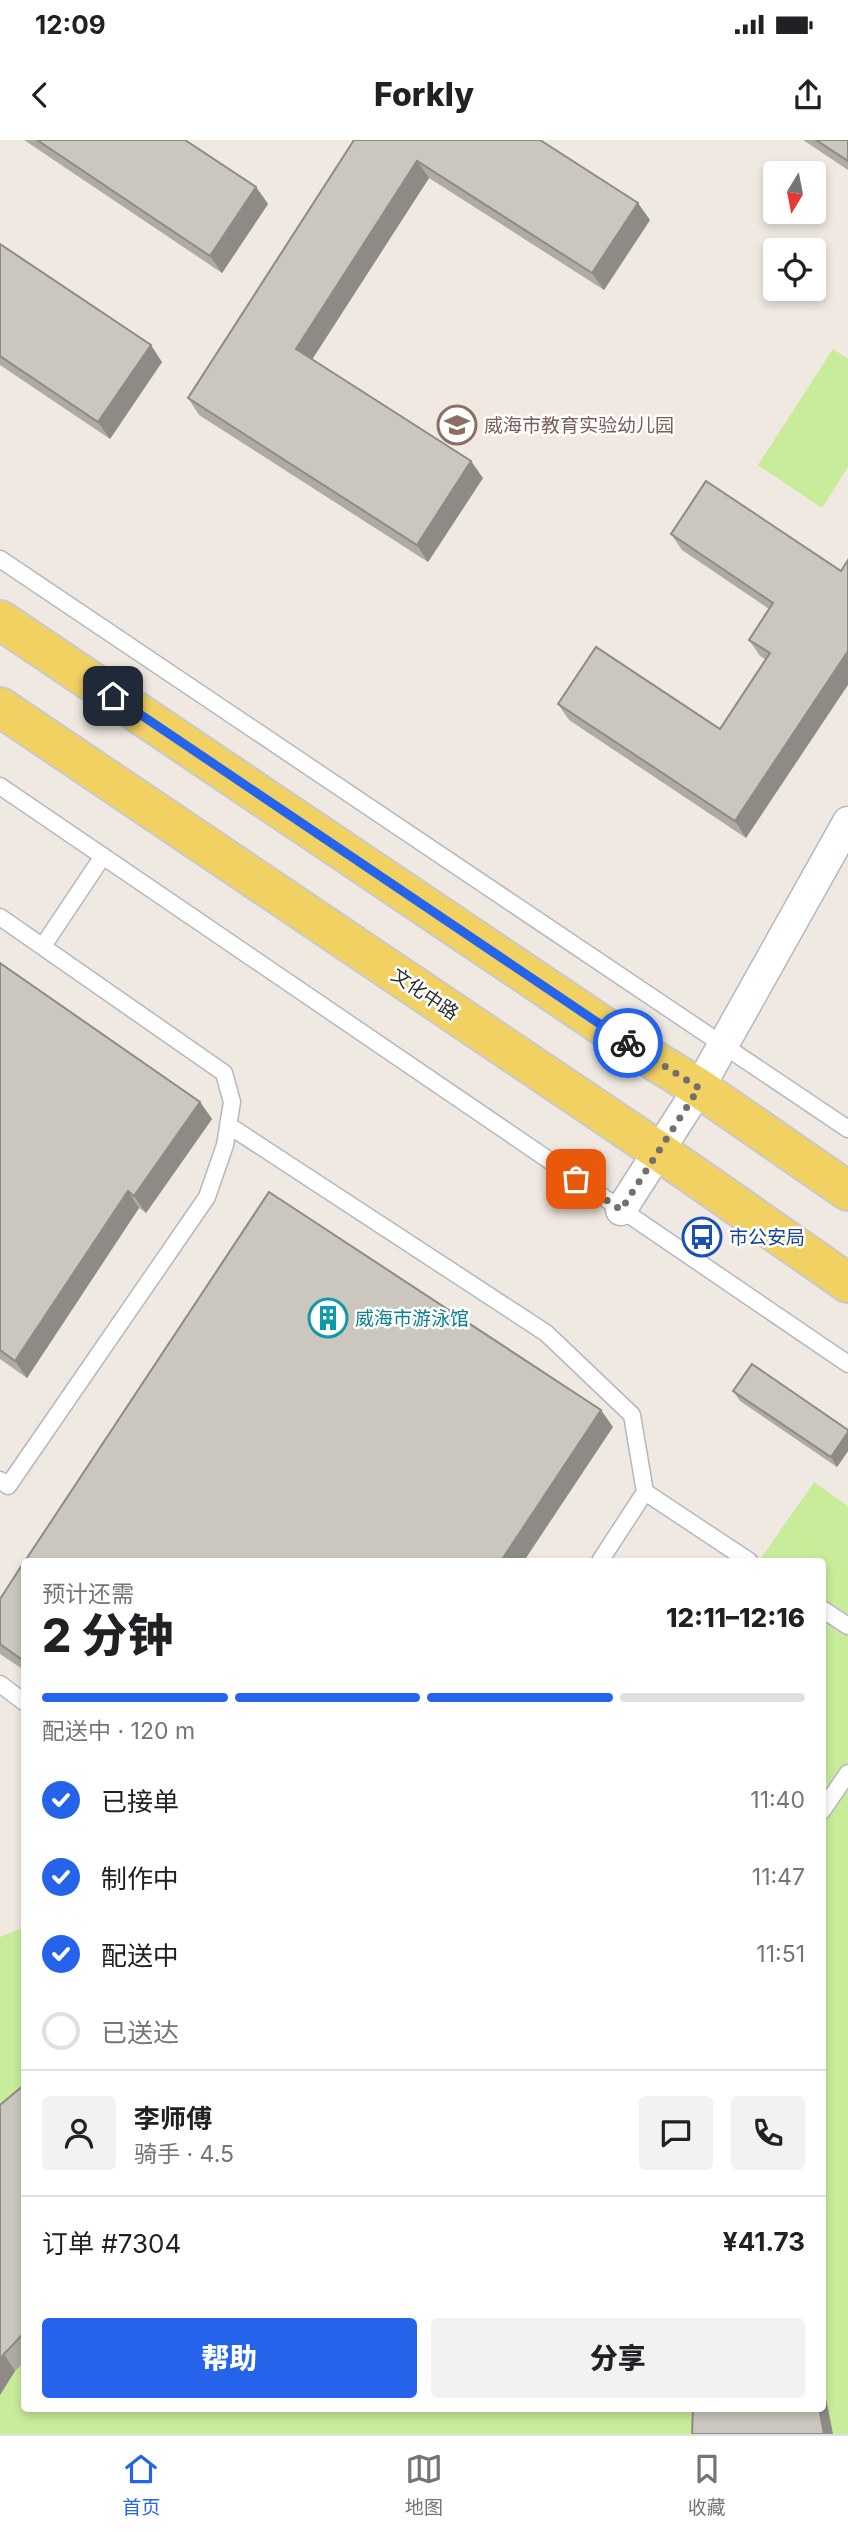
<!DOCTYPE html>
<html lang="zh">
<head>
<meta charset="utf-8">
<style>
  :root { --surface:#fff; --page:#f2f2f2; --text:#202124; --muted:#757577; --line:#e0e0e0; --accent:#2563eb }
  body { margin:0; font-family:Inter,"Noto Sans SC",sans-serif; background:var(--page); color:var(--text); height:100vh; display:flex; flex-direction:column; font-size:26px; white-space:nowrap }
  * { box-sizing:border-box; margin:0 }
  p { font-size:23px; color:var(--muted) }
  .icon { flex:none; width:38px; height:38px; fill:none; stroke:currentColor; stroke-width:2; stroke-linecap:round; stroke-linejoin:round }
  .map { position:relative; flex:1; overflow:hidden }
  .details { position:absolute; left:21px; top:1418px; width:805px; height:854px; display:flex; flex-direction:column; background:var(--surface); border-radius:7px; box-shadow:0 4px 10px #0003 }
  .details>* { flex:none }
  .needle { width:46px; rotate:190deg }
  .fabs { position:absolute; left:763px; top:21px; display:grid; gap:14px }
  .fabs a { display:grid; place-items:center; width:63px; height:63px; border-radius:7px; background:var(--surface); box-shadow:0 4px 10px #0003; font-size:35px }
  .pin { position:absolute; display:grid; place-items:center; width:60px; height:60px; color:#fff; margin:-30px; border-radius:14px; box-shadow:0 4px 10px #0006 }
  .courier { position:absolute; display:grid; place-items:center; width:70px; height:70px; margin:-35px; border:5px solid #2563eb; border-radius:50%; background:#fff; color:#222; box-shadow:0 2px 9px #0007 }
  .headline em { font-style:normal; font-weight:800 }
  .headline div { display:flex; flex-direction:column-reverse }
  .headline { display:flex; align-items:center; justify-content:space-between; height:119px; padding:0 21px }
  h1 { font-size:46px; font-weight:800; line-height:52px }
  .bar { display:grid; grid-template-columns:repeat(4,1fr); gap:10px 7px; align-content:center; height:84px; padding:0 21px }
  .bar i { height:9px; border-radius:5px; background:var(--line) }
  .bar .current { background:var(--accent) }
  .bar p { grid-column:span 4 }
  .line { display:flex; align-items:center; gap:18px; padding:0 21px; border-top:2px solid var(--line) }
  .line div { flex:1 }
  .round { display:grid; place-items:center; flex:none; width:74px; height:74px; border-radius:7px; background:var(--page) }
  ol { padding:0 21px; list-style:none }
  li { display:flex; align-items:center; gap:21px; height:77px }
  li p { margin-inline-start:auto }
  li .icon { padding:7px; border-radius:50%; background:var(--accent); color:#fff; stroke-width:4 }
  li:last-child { color:var(--muted) }
  li i { width:38px; height:38px; border:4px solid var(--line); border-radius:50% }
  .button { display:flex; gap:14px; margin-top:auto; padding:14px 21px }
  .button a { flex:1; height:80px; border-radius:7px; background:var(--accent); color:#fff; font-size:28px; font-weight:800; line-height:80px; text-align:center }
  .button a+a { background:var(--page); color:var(--text) }
  .status { display:flex; justify-content:space-between; align-items:center; height:49px; padding:0 35px; background:var(--surface); direction:ltr }
  .status svg { height:19px; fill:currentColor }
  header { display:flex; justify-content:space-between; align-items:center; height:91px; padding:0 21px; background:var(--surface); font-size:32px; font-weight:800 }
  .tab-bar { display:flex; justify-content:space-around; align-items:center; height:98px; border-top:2px solid var(--line); background:var(--surface); font-size:19px; color:var(--muted) }
  .tab-bar a { display:grid; justify-items:center; gap:4px }
  .tab-bar .current { color:var(--accent) }
  .map>svg:first-child { display:block }
  .pitch { fill:#c9ec9a }
  .lines { fill:none; stroke-linecap:round; stroke-linejoin:round }
  .service-casing { stroke:#b4b7c1; stroke-width:19 }
  .minor-casing { stroke:#b4b7c1; stroke-width:33 }
  .primary-casing { stroke:#c9c9c9; stroke-width:42 }
  .service { stroke:#fff; stroke-width:16 }
  .minor { stroke:#fff; stroke-width:30 }
  .primary { stroke:#f2d163; stroke-width:38 }
  .wall { fill:#afaba4 }
  .shaded-wall { fill:#8e8b86 }
  .building { fill:#cbc7bf; stroke:#8e8b86; stroke-width:2 }
  .done { stroke:#726f6d; stroke-width:7; stroke-dasharray:0 12.6 }
  .route { stroke:#2563eb; stroke-width:9 }
  .labels { text-anchor:middle; dominant-baseline:central; stroke-width:5; stroke-linejoin:round; paint-order:stroke }
  .education-label { font-size:19px; fill:#785e54; stroke:#fff; text-anchor:start }
  .street-label { font-size:19px; fill:#2e2e2e; stroke:#fff }
  .transit-label { font-size:19px; fill:#164399; stroke:#fff; text-anchor:start }
  .culture-label { font-size:19px; fill:#0d838f; stroke:#fff; text-anchor:start }
</style>
</head>
<body>
<div class="status"><b>12:09</b><svg viewBox="0 0 49 12"><path d="M0 12V9h3v3zM5 12V6h3v6zM10 12V3h3v9zM15 12V0h3v12zM26 1h20v11H26zM47 4h2v5h-2z"/></svg></div>
<header><svg class="icon" aria-label="back" viewBox="0 0 24 24"><path d="M15 5l-7 7 7 7"/></svg>Forkly<svg class="icon" aria-label="share" viewBox="0 0 24 24"><path d="M12 15V3M7 8l5-5 5 5M5 13v7h14v-7"/></svg></header>
<div class="map">
<svg width="848" height="2294" viewBox="0 0 848 2294">
  <rect width="100%" height="100%" fill="#efe9e1"/>
  <path class="pitch" d="M833,209l15,10v108l-26,41 -64,-43z
    M814,1342l34,24v928h-848v-497l24,-10v481h798v-847h-63z"/>
  <g class="lines">
    <defs>
      <path id="service" d="M0,419l848,570
        M0,646l848,578
        M0,777l224,156 8,29 -7,43 -18,52 -199,289 -8,-6
        M43,806l60,-90
        M228,985l318,208 86,82 13,77
        M600,1421l45,-69 104,69
        M822,1469l26,17
        M0,1544l24,18
        M822,1671l26,-38"/>
      <path id="minor" d="M621,1070l78,-122 149,-266"/>
      <path id="primary" d="M0,480l655,441 44,27 149,103
        M0,567l660,445 188,131"/>
    </defs>
    <use href="#service" class="service-casing"/>
    <use href="#minor" class="minor-casing"/>
    <use href="#primary" class="primary-casing"/>
    <use href="#service" class="service"/>
    <use href="#minor" class="minor"/>
    <use href="#primary" class="primary"/>
  </g>
  <path class="wall" d="M24,0h161l71,47 12,17 -46,69z
    M354,0l296,80 -46,70 -175,-112 -117,181 171,119 -55,84 -229,-147 -11,-17z
    M803,0h45v30z
    M0,104l162,118 -52,77 -110,-74z
    M671,394l170,37 -95,267 -177,-118 -11,-16 162,25 46,-69 -6,-4 -11,-16 20,-31 -87,-59z
    M0,823l200,139 12,17 -66,94 -7,-5 -112,170 -27,-19z
    M733,1251l115,39v21l-11,16 -97,-66z
    M24,1422v108l-24,-16v-55z
    M24,1945v277l-9,9 -15,24v-290z"/>
  <path class="shaded-wall" d="M417,21l12,17 -121,188 -12,-17z
    M256,47l12,17 -46,69 -12,-17z
    M638,63l12,17 -46,70 -12,-17z
    M151,205l11,17 -52,77 -12,-17z
    M471,321l12,17 -55,84 -11,-17z
    M848,511v34l-102,153 -11,-17z
    M200,962l12,17 -66,94 -12,-17z
    M128,1051l11,17 -112,170 -12,-17z
    M601,1270l12,17 -89,134h-23z
    M848,1292v19l-11,16 -6,-10z
    M4,2214l11,17 -15,24v-36z
    M822,2247l4,11 7,36h-9l-5,-26h3z"/>
  <path class="building" d="M37,0h148l71,47 -46,69z
    M354,0h186l98,63 -46,70 -175,-112 -121,188 175,112 -54,84 -229,-147z
    M816,0h32v21z
    M0,104l151,101 -53,77 -98,-66z
    M706,341l135,90 7,-11v91l-113,170 -177,-117 38,-57 124,82 50,-76 -21,-13 24,-37 -102,-69z
    M0,823l200,139 -66,94 -6,-5 -113,170 -15,-11z
    M269,1052l332,218 -100,151h-476z
    M752,1224l96,66v2l-17,25 -98,-66z
    M24,1422v99l-24,-17v-45z
    M24,1945v248l-20,21 -4,5v-254z
    M693,2268h126l5,26h-132z"/>
  <g class="lines">
    <path class="done" d="M576,1039l45,31 78,-122 -71,-45"/>
    <path class="route" d="M113,556l515,347"/>
  </g>
  <defs>
    <symbol id="school-ring" viewBox="-11 -11 22 22"><circle r="9.5" fill="#fff" stroke="#8d6e63" stroke-width="1.5"/><path d="M0-5L7-2L0 1L-7-2ZM-4 1L0 2.5L4 1V4Q0 6-4 4Z" fill="#8d6e63"/></symbol>
    <symbol id="bus-ring" viewBox="-11 -11 22 22"><circle r="9.5" fill="#fff" stroke="#1a4fb4" stroke-width="1.5"/><path d="M-5-6H5V4H4V6H2V4H-2V6H-4V4H-5ZM-3.5-4V0h7V-4ZM-3.5 1.2v1.5H-2V1.2ZM2 1.2v1.5H3.5V1.2Z" fill="#1a4fb4"/></symbol>
    <symbol id="building-ring" viewBox="-11 -11 22 22"><circle r="9.5" fill="#fff" stroke="#0f9aa8" stroke-width="1.5"/><path d="M-4-6H4V6H1V3H-1V6H-4ZM-2.5-4.3h1.7v1.8h-1.7ZM.8-4.3h1.7v1.8H.8ZM-2.5-1h1.7V.8h-1.7ZM.8-1h1.7V.8H.8Z" fill="#0f9aa8"/></symbol>
  </defs>
  <g fill-rule="evenodd">
    <use href="#school-ring" x="435" y="263" width="44" height="44"/>
    <use href="#bus-ring" x="680" y="1075" width="44" height="44"/>
    <use href="#building-ring" x="306" y="1156" width="44" height="44"/>
  </g>
  <g class="labels">
    <g class="education-label">
      <text x="484" y="285">威海市教育实验幼儿园</text>
    </g>
    <g class="street-label">
      <text transform="translate(425 854) rotate(34)">文化中路</text>
    </g>
    <g class="transit-label">
      <text x="729" y="1097">市公安局</text>
    </g>
    <g class="culture-label">
      <text x="355" y="1178">威海市游泳馆</text>
    </g>
  </g>
</svg>
<div class="fabs">
<a><svg class="needle" viewBox="-14 -14 28 28"><path d="M0-13l5 13h-10z" fill="#e53935"/><path d="M0 13l5-13h-10z" fill="#757577"/></svg></a>
<a><svg class="icon" aria-label="locate" viewBox="0 0 24 24"><circle cx="12" cy="12" r="6"/><path d="M12 2v4M12 18v4M2 12h4M18 12h4"/></svg></a>
</div>
<div class="pin" style="left:576px;top:1039px;background:#ea580c"><svg class="icon" aria-label="bag" viewBox="0 0 24 24"><path d="M5 8h14l-1 12H6zM9 8a3 3 0 0 1 6 0"/></svg></div>
<div class="pin" style="left:113px;top:556px;background:#1f2937"><svg class="icon" aria-label="home" viewBox="0 0 24 24"><path d="M3 11l9-7 9 7M6 9v11h12V9"/></svg></div>
<div class="courier" style="left:628px;top:903px"><svg class="icon" aria-label="bike" viewBox="0 0 24 24"><circle cx="6" cy="16" r="4"/><circle cx="18" cy="16" r="4"/><path d="M6 16l4-8h5l3 8M10 8l3 8H6M13 5h3"/></svg></div>
<section class="details">
<div class="headline"><div><h1>2 分钟</h1><p>预计还需</p></div><em>12:11–12:16</em></div>
<div class="bar"><i class="current"></i><i class="current"></i><i class="current"></i><i></i><p>配送中 · 120 m</p></div>
<ol>
<li><svg class="icon" aria-label="check" viewBox="0 0 24 24"><path d="M5 12l5 5 9-10"/></svg>已接单<p>11:40</p></li>
<li><svg class="icon" aria-label="check" viewBox="0 0 24 24"><path d="M5 12l5 5 9-10"/></svg>制作中<p>11:47</p></li>
<li><svg class="icon" aria-label="check" viewBox="0 0 24 24"><path d="M5 12l5 5 9-10"/></svg>配送中<p>11:51</p></li>
<li><i></i>已送达</li>
</ol>
<div class="line" style="height:126px"><a class="round"><svg class="icon" aria-label="person" viewBox="0 0 24 24"><circle cx="12" cy="8" r="4"/><path d="M4 21q1-7 8-7t8 7"/></svg></a><div><b>李师傅</b><p>骑手 · 4.5</p></div><a class="round"><svg class="icon" aria-label="chat" viewBox="0 0 24 24"><path d="M4 5h16v11H9l-5 4z"/></svg></a><a class="round"><svg class="icon" aria-label="phone" viewBox="0 0 24 24"><path d="M5 4h4l2 5-3 2q2 4 5 5l2-3 5 2v4C11 20 4 13 5 4z"/></svg></a></div>
<div class="line" style="height:91px"><div>订单 #7304</div><b>¥41.73</b></div>
<div class="button"><a>帮助</a><a>分享</a></div>
</section>
</div>
<nav class="tab-bar">
<a class="current"><svg class="icon" aria-label="home" viewBox="0 0 24 24"><path d="M3 11l9-7 9 7M6 9v11h12V9"/></svg>首页</a>
<a><svg class="icon" aria-label="map" viewBox="0 0 24 24"><path d="M3 6l6-2 6 2 6-2v14l-6 2-6-2-6 2zM9 4v14M15 6v14"/></svg>地图</a>
<a><svg class="icon" aria-label="saved" viewBox="0 0 24 24"><path d="M7 4h10v16l-5-4-5 4z"/></svg>收藏</a>
</nav>
</body>
</html>
